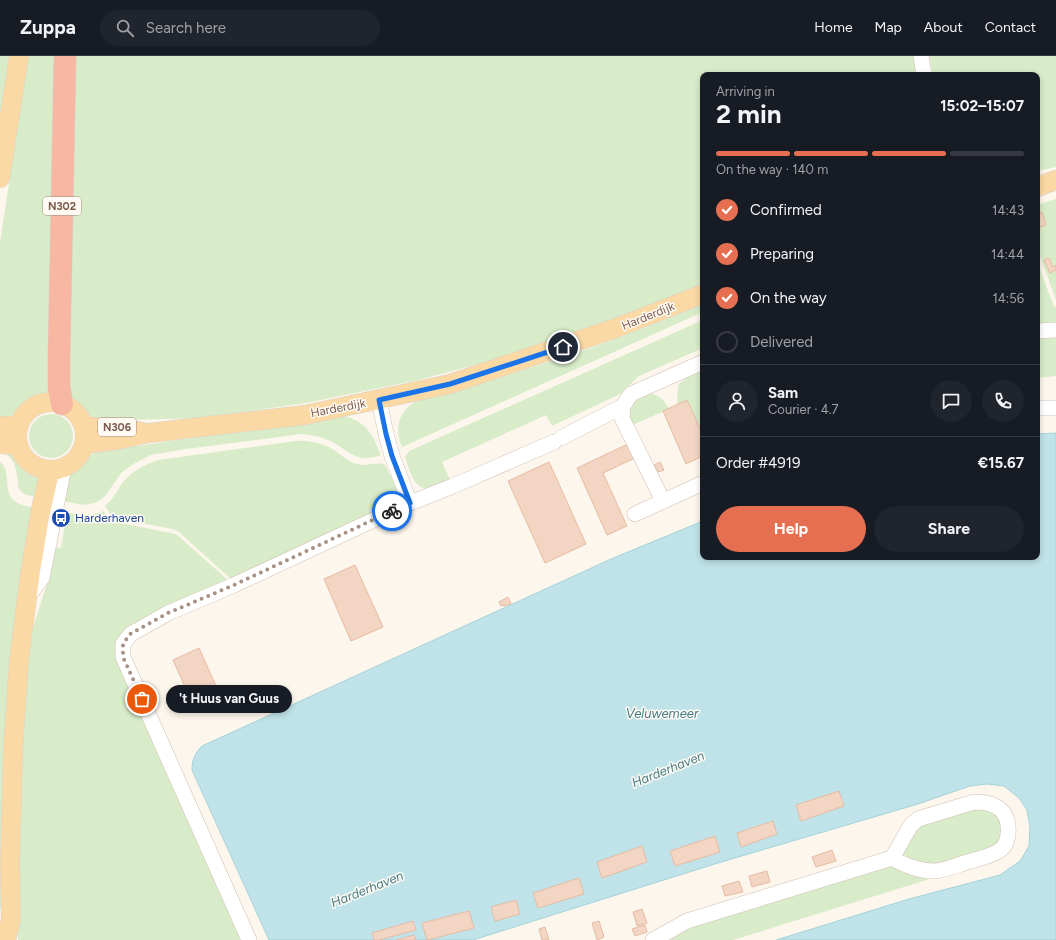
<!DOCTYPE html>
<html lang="en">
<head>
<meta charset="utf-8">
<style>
  :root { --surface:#171b24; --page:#20242c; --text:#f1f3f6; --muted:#9ea1a6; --line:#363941; --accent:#e76f51 }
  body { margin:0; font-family:Figtree,sans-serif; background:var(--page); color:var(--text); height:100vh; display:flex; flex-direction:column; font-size:15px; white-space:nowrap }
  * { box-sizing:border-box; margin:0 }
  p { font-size:13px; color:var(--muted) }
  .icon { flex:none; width:22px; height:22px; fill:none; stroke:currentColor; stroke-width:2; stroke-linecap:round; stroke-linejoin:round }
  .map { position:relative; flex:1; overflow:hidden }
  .sheet { position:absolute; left:700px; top:16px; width:340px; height:488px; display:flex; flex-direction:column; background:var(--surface); border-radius:8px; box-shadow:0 2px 6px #0003 }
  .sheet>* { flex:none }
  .pin { position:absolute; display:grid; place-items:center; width:34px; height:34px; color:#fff; margin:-17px; border:2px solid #fff; border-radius:50%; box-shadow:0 1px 4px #0007 }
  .courier { position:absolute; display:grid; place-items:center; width:40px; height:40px; margin:-20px; border:3px solid #1a73e8; border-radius:50%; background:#fff; color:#222; box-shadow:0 1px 5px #0007 }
  .bubble { position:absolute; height:28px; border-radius:14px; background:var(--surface); box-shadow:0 2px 6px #0003; font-size:13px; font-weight:700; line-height:28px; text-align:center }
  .head em { font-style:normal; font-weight:700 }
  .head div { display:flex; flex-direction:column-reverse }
  .head { display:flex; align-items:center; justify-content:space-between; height:68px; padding:0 16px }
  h1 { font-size:26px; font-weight:700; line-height:30px }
  .bar { display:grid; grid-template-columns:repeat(4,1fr); gap:6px 4px; align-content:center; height:48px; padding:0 16px }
  .bar i { height:5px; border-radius:3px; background:var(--line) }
  .bar .on { background:var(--accent) }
  .bar p { grid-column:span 4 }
  .line { display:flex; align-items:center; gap:10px; padding:0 16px; border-top:1px solid var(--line) }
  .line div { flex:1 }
  .round { display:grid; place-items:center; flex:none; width:42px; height:42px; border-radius:21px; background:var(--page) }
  ol { padding:0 16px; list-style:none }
  li { display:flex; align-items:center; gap:12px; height:44px }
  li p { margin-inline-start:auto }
  li .icon { padding:4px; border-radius:50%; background:var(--accent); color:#fff; stroke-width:4 }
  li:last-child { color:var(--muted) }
  li i { width:22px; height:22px; border:2px solid var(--line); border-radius:50% }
  .primary-button { display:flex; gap:8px; margin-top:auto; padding:8px 16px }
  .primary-button a { flex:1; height:46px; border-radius:24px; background:var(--accent); color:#fff; font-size:16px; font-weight:700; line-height:46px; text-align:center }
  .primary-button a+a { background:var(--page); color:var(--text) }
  header { display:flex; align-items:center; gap:24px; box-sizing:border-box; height:56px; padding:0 20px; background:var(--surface); border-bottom:1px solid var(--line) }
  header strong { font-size:19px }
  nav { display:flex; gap:22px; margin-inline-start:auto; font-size:14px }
  .search { width:280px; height:36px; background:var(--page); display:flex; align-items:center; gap:10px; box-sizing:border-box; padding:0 14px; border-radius:22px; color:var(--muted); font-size:15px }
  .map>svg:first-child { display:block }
  .green { fill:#d8ecc9 }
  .water { fill:#bfe3e8; stroke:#a5d3da }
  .building { fill:#f3d5c3; stroke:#e6bba3 }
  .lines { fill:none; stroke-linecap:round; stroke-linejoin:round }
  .minor-casing { stroke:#d1beb0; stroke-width:16 }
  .major-casing { stroke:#dad1cd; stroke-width:20 }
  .highway-casing { stroke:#dad1cd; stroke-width:23 }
  .minor { stroke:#fff; stroke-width:15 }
  .major { stroke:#fbd9a5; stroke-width:19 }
  .highway { stroke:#f7b7a3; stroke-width:22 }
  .done { stroke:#a89285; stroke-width:4; stroke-dasharray:0 7.2 }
  .route { stroke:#1a73e8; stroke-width:5 }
  .labels { text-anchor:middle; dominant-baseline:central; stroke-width:3; stroke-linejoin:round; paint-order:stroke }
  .shield { fill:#fffaf3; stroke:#a28b7f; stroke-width:1 }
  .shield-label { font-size:11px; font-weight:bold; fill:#7a5c4d }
  .street-label { font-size:12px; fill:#7a5c4d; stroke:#fffaf3 }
  .transit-label { font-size:12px; fill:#164399; stroke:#fffaf3; text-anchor:start }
  .water-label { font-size:13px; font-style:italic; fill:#437c86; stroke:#fffaf3 }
</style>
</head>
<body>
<header>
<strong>Zuppa</strong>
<div class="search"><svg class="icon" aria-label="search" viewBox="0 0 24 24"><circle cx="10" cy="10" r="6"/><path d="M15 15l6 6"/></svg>Search here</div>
<nav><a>Home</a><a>Map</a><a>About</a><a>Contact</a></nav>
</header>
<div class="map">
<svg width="1056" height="884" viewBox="0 0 1056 884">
  <rect width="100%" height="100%" fill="#fdf6ec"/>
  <path class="green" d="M0,0h10l-10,65z
    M28,0h32l-8,339c-24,3 -30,19 -52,25v-177z
    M70,0h846l2,19h-215v209l-58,24 -66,25 -93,29 -68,18 -112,23 -105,15 -76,2 -31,-1 -20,-18 -7,-9z
    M929,0h127v111l-19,4v-96h-104z
    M1056,143v101l-19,-52v-43z
    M1037,205l16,43 3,4v18h-19z
    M703,248v8l-301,135c-8,-19 -4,-34 14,-46 59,-16 117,-33 174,-53 38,-13 76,-29 113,-44z
    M703,264v28l-64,28 -19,18 -68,32 -6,-11 -104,47 8,18c-7,3 -15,7 -22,8 -15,2 -19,-21 -23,-31l4,-6z
    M1037,281h19v39l-19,2z
    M703,313v68l-15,-36 -11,4 1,-20 13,-11z
    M648,337c11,1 16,7 21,16l-39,17c-3,-23 -2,-21 18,-33z
    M29 380a22 22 0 1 1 44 0a22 22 0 1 1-44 0Z
    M344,360c12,3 21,8 27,19h1l9,20c-26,9 -29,-3 -49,-13 -9,-5 -20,-7 -30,-8l-116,15 -35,6 -16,8 -13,9 -17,24 -5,4 -6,3 -9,2 -24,-4 8,-26 18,-17 8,-6z
    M295,385c15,-1 29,2 42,11 7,5 12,11 21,12 9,3 20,-3 27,1l14,28v5l-2,5 -165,77 -53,-48 -6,-3 -60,-11 -8,-12c8,-7 12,-15 18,-24 9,-11 22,-17 35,-22z
    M2,396l11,2 15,15 15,6 -5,22c-5,-1 -13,-1 -17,-6 -3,-2 -3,-5 -3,-8 -2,-14 -2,-24 -16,-31z
    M0,406c13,9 0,32 18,41 5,3 12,4 18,5l-34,411 -2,-13z
    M104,455l6,10 66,13 53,47 -101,45c-8,7 -11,15 -13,25l129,289h-226l-1,-21 7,-264 22,-68 6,-40 9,1 6,-35c14,3 24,3 37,-2z
    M975,751l22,6 7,21 -11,16 -61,18 -12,-3 -17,-11 11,-27z
    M892,807l41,15 -200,62h-72l15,-8z"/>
  <path class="water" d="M1056,377v507h-280l133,-41 91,-24 20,-14 9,-15 1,-19 -3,-17 -8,-12 -15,-12 -17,-2 -17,2 -52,18 -200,59 -245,77h-204l-77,-170c0,-10 3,-17 10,-24l409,-187 92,-38v36h334v-123z"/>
  <path class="building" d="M1042,156l4,13 -9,3v-14z
    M1049,202l4,9 3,-2v5l-6,3 -6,-13z
    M687,344l16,35v21l-17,8 -23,-53z
    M628,388l7,14 -32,15 24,53 -20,9 -30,-67z
    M549,406l37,82 -41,19 -37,-82z
    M660,406l4,8 -6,2 -4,-7z
    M355,509l28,62 -32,14 -27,-62z
    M508,541l3,7 -7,2v-1l-3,1 -2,-4z
    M199,592l17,38 3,-1 6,13 -29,13 -23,-51z
    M839,735l5,15 -43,15 -5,-16z
    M773,765l4,13 -36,13 -4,-14z
    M715,780l5,16 -45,14 -5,-15z
    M642,790l5,16 -45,16 -5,-16z
    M832,794l4,11 -20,6 -4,-10z
    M767,815l3,11 -18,5 -3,-11z
    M579,822l5,16 -46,14 -5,-15z
    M739,825l4,11 -18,4 -3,-10z
    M516,844l4,14 -25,7 -4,-14z
    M642,853l5,14 -10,3 -4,-14z
    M469,855l5,17 -47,12 -5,-17z
    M413,865l3,9 -37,10h-5l-2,-7z
    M599,865l5,16 -7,3 -5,-17z
    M645,869l2,7 -12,4 -3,-7z
    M545,871l4,13h-7l-3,-11z
    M414,879l2,5h-20z"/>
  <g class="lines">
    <defs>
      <path id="minor" d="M921,0l3,19
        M1037,275l19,-1
        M1037,352h19
        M561,382l62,-32
        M663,445l-41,-83 1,-12 8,-12 72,-32
        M410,447l43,-17 101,-44
        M635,458l68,-31
        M26,543l16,-21 22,-111
        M249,884l-126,-283v-13l8,-10 37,-21 66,-28 176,-82 -18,-47 -6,-22 -7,-34
        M653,884l34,-19 205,-63 19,-33 7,-6 56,-17c9,0 19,1 26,7 11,9 11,33 0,41 -8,6 -19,8 -29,11 -11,3 -23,8 -35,10 -13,1 -33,-6 -44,-13"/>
      <path id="major" d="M0,122l19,-122
        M1037,131l19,-7
        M17 380a34 34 0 1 1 68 0a34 34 0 1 1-68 0Z
        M0,370h18
        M84,371h32l26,5
        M0,388l18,1
        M84,388l32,-4 33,-7 156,-18 145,-31 166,-56 87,-34
        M6,884l5,-21 -1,-54 3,-116 6,-89 11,-86 10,-60 10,-44"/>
      <path id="highway" d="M62,348l-3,-17v-30l6,-301"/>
    </defs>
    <use href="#minor" class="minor-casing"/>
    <use href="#major" class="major-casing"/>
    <use href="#highway" class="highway-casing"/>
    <use href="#minor" class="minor"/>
    <use href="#major" class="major"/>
    <use href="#highway" class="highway"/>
  </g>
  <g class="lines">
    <path class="done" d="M142,643l-19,-42v-13l7,-10 38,-21 66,-28 158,-74"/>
    <path class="route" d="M392,455l18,-8 -18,-47 -6,-22 -7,-34 71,-16 113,-37"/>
  </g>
  <defs>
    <symbol id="bus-disc" viewBox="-11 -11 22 22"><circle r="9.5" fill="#1a4fb4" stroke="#fffaf3"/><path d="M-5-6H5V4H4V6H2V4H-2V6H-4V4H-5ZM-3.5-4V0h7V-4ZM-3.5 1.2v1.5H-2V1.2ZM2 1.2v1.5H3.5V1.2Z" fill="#fff"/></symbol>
  </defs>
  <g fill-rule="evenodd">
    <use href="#bus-disc" x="50" y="451" width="22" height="22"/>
  </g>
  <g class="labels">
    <g class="shield">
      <rect x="43" y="141" width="38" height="18" rx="3"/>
      <rect x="98" y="362" width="38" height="18" rx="3"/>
    </g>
    <g class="shield-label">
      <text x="62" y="150">N302</text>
      <text x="117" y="371">N306</text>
    </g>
    <g class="street-label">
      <text transform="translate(648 260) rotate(-22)">Harderdijk</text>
      <text transform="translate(338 352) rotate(-11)">Harderdijk</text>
    </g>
    <g class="transit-label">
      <text x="75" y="462">Harderhaven</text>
    </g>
    <g class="water-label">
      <text x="662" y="657">Veluwemeer</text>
      <text transform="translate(668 713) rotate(-22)">Harderhaven</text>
      <text transform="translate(367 833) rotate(-22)">Harderhaven</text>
    </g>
  </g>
</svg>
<div class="pin" style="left:142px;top:643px;background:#ea580c"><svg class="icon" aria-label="bag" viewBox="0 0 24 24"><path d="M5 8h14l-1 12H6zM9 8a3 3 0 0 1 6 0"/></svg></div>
<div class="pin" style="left:563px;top:291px;background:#1f2937"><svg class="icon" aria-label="home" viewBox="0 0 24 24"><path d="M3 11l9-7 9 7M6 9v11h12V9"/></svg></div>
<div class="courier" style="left:392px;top:455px"><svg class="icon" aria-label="bike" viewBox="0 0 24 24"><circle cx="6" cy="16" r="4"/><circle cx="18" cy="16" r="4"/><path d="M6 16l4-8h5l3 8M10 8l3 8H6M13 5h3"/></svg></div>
<div class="bubble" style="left:166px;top:629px;width:126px">'t Huus van Guus</div>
<section class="sheet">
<div class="head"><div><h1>2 min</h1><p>Arriving in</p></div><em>15:02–15:07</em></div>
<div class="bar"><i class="on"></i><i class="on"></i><i class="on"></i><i></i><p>On the way · 140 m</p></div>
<ol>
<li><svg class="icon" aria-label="check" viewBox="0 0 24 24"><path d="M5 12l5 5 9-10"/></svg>Confirmed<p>14:43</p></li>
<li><svg class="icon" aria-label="check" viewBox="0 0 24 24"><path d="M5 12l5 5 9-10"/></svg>Preparing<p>14:44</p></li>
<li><svg class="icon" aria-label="check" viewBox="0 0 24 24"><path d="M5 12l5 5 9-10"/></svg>On the way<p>14:56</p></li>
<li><i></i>Delivered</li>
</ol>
<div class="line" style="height:72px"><a class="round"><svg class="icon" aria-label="person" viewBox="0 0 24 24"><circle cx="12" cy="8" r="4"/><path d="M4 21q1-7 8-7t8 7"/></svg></a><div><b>Sam</b><p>Courier · 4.7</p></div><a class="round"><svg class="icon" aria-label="chat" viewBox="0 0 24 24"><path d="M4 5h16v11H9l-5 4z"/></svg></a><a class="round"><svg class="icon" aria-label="phone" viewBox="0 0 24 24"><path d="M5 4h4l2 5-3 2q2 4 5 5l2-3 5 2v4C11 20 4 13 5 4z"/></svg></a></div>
<div class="line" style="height:52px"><div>Order #4919</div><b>€15.67</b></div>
<div class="primary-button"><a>Help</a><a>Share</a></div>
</section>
</div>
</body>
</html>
